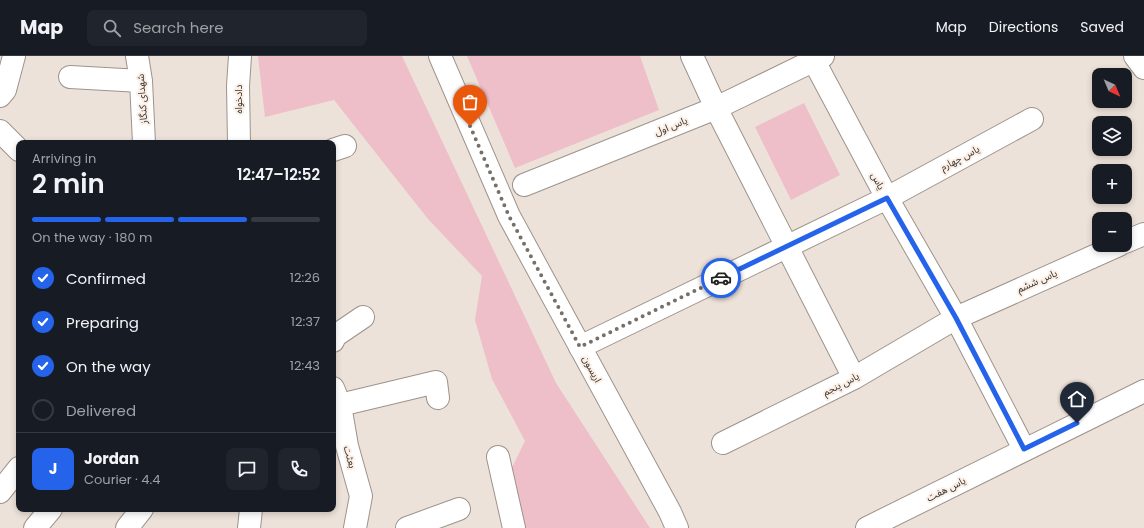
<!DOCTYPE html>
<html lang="en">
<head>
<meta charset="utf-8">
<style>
  :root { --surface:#171b24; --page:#20242c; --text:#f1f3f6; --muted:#9ea1a6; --line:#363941; --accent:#2563eb }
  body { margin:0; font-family:Poppins,"Noto Sans Arabic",sans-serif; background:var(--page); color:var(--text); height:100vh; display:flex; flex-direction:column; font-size:15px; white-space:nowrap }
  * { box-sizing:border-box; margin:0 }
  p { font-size:13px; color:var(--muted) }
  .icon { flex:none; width:22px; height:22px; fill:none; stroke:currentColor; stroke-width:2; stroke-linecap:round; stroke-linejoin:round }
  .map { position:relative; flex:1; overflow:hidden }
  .side { position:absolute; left:16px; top:84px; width:320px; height:372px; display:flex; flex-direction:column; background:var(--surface); border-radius:8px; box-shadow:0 2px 6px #0003 }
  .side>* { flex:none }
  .needle { width:26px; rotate:136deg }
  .controls { position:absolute; left:1092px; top:12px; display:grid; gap:8px }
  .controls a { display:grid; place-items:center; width:40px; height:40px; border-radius:8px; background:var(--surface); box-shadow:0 2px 6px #0003; font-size:20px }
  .pin { position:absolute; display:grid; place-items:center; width:34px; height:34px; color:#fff; margin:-41px -17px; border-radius:50% 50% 50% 0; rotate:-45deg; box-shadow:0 0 4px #0007 }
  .pin .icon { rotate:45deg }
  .courier { position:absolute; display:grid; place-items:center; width:40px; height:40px; margin:-20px; border:3px solid #2563eb; border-radius:50%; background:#fff; color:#222; box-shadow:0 1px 5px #0007 }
  .summary em { font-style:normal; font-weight:600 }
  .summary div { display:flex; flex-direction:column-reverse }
  .summary { display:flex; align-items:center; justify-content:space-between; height:68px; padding:0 16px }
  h1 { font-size:26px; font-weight:600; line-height:30px }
  .bar { display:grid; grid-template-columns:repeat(4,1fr); gap:6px 4px; align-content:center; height:48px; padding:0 16px }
  .bar i { height:5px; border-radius:3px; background:var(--line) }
  .bar .on { background:var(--accent) }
  .bar p { grid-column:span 4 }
  .line { display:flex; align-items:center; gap:10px; padding:0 16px; border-top:1px solid var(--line) }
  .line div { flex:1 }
  .round { display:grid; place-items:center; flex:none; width:42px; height:42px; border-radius:8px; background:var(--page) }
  ol { padding:0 16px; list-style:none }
  li { display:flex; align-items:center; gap:12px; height:44px }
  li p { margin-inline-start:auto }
  li .icon { padding:4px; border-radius:50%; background:var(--accent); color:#fff; stroke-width:4 }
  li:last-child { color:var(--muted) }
  li i { width:22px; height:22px; border:2px solid var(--line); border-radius:50% }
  header { display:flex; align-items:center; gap:24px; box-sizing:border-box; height:56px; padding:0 20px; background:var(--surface); border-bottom:1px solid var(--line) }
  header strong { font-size:19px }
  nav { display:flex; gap:22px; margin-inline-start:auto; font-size:14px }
  .search { width:280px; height:36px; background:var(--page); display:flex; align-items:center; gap:10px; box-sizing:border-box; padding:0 14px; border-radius:8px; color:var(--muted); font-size:15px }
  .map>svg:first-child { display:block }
  .green { fill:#eebec9 }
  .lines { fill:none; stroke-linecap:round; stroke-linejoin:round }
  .minor-casing { stroke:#9d938b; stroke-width:24 }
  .major-casing { stroke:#9d938b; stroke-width:24 }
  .minor { stroke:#fff; stroke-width:22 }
  .major { stroke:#fff; stroke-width:22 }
  .done { stroke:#76706a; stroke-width:4; stroke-dasharray:0 7.2 }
  .route { stroke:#2563eb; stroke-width:5 }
  .labels { text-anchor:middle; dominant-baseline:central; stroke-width:4; stroke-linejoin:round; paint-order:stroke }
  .street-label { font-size:10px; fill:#36322e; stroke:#fbefe6 }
</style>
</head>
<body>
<header>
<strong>Map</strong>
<div class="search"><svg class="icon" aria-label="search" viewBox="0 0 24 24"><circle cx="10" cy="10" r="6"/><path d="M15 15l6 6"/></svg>Search here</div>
<nav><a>Map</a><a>Directions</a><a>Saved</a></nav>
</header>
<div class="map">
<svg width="1144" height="472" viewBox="0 0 1144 472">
  <rect width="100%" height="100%" fill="#ede2d9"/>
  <path class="green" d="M258,0h144l154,327 94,145h-132l-17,-38 24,-49 -33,-62 -17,-59 7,-44 -54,-57 -94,-119 -69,17z
    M467,0h173l19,54 -144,58z
    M804,47l36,72 -49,25 -36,-73z"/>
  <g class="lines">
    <defs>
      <path id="minor" d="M137,0l4,25 3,62
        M692,0l24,52 138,270
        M1135,0l9,12
        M814,5l73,137 69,120 68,131
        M70,21l71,4
        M0,40l5,-6 9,-34
        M0,75l19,19
        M239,87l-1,-57 2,-30
        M333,94l12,-4
        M524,129l192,-77 107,-52
        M1125,186l19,-8
        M333,285l2,-5 28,-19
        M580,291l307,-149 145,-79
        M333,332l7,17 7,41 14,50 -6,32
        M340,349l96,-23 2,16
        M723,387l131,-65 102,-60 163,-73
        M498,401l16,71
        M0,436l19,-24
        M35,472l16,-19
        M127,472l15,-19
        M249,472l2,-19
        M407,472l52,-19
        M867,472l277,-137"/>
      <path id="major" d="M440,0l69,160 161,296 7,16"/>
    </defs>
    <use href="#minor" class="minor-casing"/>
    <use href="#major" class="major-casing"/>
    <use href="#minor" class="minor"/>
    <use href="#major" class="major"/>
  </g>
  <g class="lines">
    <path class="done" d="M470,70l39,90 71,131 141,-69"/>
    <path class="route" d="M721,222l166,-80 69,120 68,131 53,-26"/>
  </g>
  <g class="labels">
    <g class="street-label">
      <text transform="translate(142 43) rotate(-94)">شهدای کنگاز</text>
      <text transform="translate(238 43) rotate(-90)">دادخواه</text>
      <text transform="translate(671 70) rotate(-22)">یاس اول</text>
      <text transform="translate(960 102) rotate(-28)">یاس چهارم</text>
      <text transform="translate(878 125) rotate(62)">یاس</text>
      <text transform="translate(1037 225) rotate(-24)">یاس ششم</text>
      <text transform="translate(592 313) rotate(62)">اریسون</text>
      <text transform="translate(841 328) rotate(-27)">یاس پنجم</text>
      <text transform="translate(350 401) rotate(75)">بعثت</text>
      <text transform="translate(946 433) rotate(-27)">یاس هفت</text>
    </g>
  </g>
</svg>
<div class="controls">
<a><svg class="needle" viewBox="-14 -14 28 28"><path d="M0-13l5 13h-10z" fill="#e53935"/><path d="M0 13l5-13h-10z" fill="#9ea1a6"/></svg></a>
<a><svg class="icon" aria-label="layers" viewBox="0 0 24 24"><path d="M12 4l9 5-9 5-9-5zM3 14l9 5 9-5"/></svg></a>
<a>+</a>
<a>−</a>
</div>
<div class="pin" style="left:470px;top:70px;background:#ea580c"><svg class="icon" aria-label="bag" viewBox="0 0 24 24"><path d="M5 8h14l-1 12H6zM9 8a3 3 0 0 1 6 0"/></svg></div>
<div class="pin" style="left:1077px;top:367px;background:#1f2937"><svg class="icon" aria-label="home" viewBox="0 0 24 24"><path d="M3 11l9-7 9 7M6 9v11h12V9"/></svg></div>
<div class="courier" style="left:721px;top:222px"><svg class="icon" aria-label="car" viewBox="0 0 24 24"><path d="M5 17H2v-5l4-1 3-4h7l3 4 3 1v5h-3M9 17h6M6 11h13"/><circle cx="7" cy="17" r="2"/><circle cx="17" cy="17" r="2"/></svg></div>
<section class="side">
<div class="summary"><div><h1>2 min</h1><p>Arriving in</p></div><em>12:47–12:52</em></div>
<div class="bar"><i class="on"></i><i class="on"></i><i class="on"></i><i></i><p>On the way · 180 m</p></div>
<ol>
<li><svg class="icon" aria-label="check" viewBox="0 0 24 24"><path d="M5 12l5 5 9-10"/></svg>Confirmed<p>12:26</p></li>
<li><svg class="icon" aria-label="check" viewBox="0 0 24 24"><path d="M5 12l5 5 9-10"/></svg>Preparing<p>12:37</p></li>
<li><svg class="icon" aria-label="check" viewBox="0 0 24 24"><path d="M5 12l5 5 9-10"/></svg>On the way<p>12:43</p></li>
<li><i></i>Delivered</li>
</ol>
<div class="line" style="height:72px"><b class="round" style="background:var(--accent);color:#fff">J</b><div><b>Jordan</b><p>Courier · 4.4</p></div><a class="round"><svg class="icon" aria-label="chat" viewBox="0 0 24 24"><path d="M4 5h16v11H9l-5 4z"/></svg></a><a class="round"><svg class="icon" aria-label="phone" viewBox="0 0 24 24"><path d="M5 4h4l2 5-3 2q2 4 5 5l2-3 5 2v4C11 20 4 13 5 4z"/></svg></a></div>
</section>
</div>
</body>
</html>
